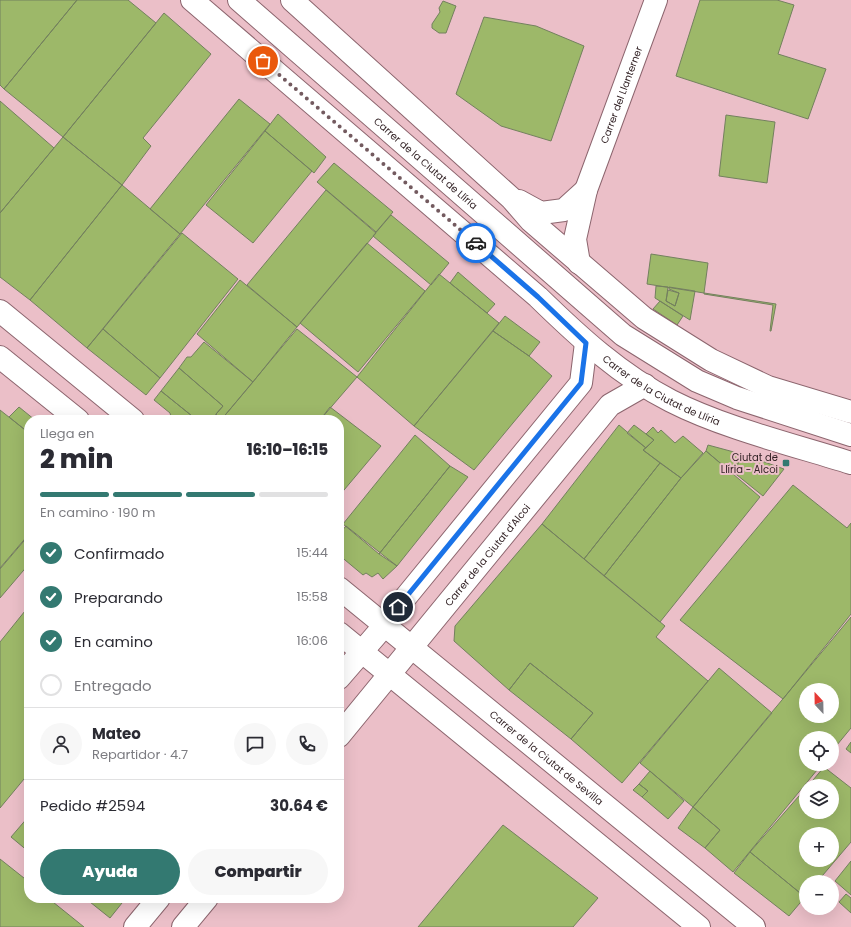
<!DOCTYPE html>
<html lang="es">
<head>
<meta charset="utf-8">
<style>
  :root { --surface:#fff; --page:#f7f7f7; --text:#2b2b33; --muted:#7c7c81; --line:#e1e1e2; --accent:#337971 }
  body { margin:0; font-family:Poppins,sans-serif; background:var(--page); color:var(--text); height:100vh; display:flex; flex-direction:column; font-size:15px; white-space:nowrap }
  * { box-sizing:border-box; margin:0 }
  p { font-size:13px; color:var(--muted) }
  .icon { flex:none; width:22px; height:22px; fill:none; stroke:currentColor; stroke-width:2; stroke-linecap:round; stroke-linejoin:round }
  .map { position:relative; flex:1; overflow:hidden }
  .sheet { position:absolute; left:24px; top:415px; width:320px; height:488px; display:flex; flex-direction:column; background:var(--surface); border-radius:16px; box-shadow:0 4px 16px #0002 }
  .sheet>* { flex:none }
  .needle { width:26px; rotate:338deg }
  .buttons { position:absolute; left:799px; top:683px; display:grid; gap:8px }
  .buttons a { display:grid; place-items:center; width:40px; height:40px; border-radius:50%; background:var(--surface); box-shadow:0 4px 16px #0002; font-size:20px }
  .pin { position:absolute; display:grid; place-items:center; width:34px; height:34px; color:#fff; margin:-17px; border:2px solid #fff; border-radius:50%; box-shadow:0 1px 4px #0007 }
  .courier { position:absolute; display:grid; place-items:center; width:40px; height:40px; margin:-20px; border:3px solid #1a73e8; border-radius:50%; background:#fff; color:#222; box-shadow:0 1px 5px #0007 }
  .summary em { font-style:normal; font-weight:800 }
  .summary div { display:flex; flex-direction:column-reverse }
  .summary { display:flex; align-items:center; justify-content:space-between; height:68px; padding:0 16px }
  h1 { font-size:26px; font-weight:800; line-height:30px }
  .bar { display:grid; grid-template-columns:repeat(4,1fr); gap:6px 4px; align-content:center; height:48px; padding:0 16px }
  .bar i { height:5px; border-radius:3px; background:var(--line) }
  .bar .active { background:var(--accent) }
  .bar p { grid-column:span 4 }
  .line { display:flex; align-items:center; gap:10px; padding:0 16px; border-top:1px solid var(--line) }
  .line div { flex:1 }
  .round { display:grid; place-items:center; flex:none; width:42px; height:42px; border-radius:21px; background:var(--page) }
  ol { padding:0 16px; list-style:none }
  li { display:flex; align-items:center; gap:12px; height:44px }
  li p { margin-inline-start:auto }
  li .icon { padding:4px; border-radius:50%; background:var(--accent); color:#fff; stroke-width:4 }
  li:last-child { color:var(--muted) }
  li i { width:22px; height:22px; border:2px solid var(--line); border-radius:50% }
  .button { display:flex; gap:8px; margin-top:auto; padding:8px 16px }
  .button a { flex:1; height:46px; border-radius:24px; background:var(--accent); color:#fff; font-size:16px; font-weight:800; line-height:46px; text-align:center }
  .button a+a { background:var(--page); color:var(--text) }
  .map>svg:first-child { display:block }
  .building { fill:#9db869; stroke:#73805e; fill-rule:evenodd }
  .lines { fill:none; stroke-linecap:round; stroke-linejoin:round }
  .minor-casing { stroke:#8c656e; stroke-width:24 }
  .minor { stroke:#fff; stroke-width:22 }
  .done { stroke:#735a5f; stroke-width:4; stroke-dasharray:0 7.2 }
  .route { stroke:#1a73e8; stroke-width:5 }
  .poi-dot { fill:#337971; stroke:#ebbfc8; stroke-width:1.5 }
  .labels { text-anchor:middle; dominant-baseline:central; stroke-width:4; stroke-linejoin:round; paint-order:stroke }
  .street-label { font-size:10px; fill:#332326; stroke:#ebbfc8 }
  .poi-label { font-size:10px; fill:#332326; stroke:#ebbfc8; text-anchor:end }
</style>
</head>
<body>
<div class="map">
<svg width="851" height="927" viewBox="0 0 851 927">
  <rect width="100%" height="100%" fill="#ebbfc8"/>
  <path class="building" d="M0,0h77l-73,89 -4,-4z
    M77,0h51l28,23 -93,114 -59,-48z
    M700,0h77l17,5 -16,49 48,15 -18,50 -132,-43z
    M443,1l13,5 -10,27h-7l-7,-5v-4l8,-12 -1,-4z
    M164,13l47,41 -68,84 8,8 -29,39 -59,-48z
    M484,17l52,9 48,20 -33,95 -50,-15 -45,-32z
    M239,99l31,25 -90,110 -30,-25z
    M0,101l54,47 -54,65z
    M278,114l48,43 -12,16 -49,-42z
    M726,115l49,7 -8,61 -48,-7z
    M265,131l47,40 -59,72 -47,-38z
    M63,137l59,48 -92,115 -30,-23v-64z
    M334,163l59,49 -17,20 -59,-50z
    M122,185l58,49 -93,114 -57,-48z
    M326,190l50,43 -79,94 -50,-42z
    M391,215l58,48 -18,22 -58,-49z
    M182,233l56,46 -78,99 -57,-49z
    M367,243l58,48 -67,81 -58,-49z
    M651,254l57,9 -4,30 -57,-9z
    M458,272l37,32 -8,9 -37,-30z
    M439,274l60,49 -85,103 -57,-49z
    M240,280l57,47 -44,55 -56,-48z
    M656,286l12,1 -2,14 9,5 4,-13 -10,-4v-2l26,4 -5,29 -35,-22z
    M668,290l11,3 -4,13 -9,-5z
    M704,293l72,11 -5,27h-1l3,-26 -69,-11z
    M660,301l23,15 -6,9 -24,-16z
    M505,316l35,26 -11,14 -36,-25z
    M103,329l57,49 -14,17 -59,-47z
    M297,329l60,48 -37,43h-99z
    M493,331l36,25 23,20 -78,94 -60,-44z
    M204,342l49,40 -32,38 -5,-6 7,-8 -44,-38 8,-11h4z
    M179,368l44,38 -12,14h-14l-36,-29z
    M161,391l36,29h-23l-3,-3 -1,-4 -16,-13z
    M19,407l16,13h-6v13l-20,-16z
    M330,407l51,39 -42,50v-76h-19z
    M0,410l29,23v101l-29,34z
    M619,425l27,23 -3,2 17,13 -76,96 -42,-35z
    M634,425l20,15 -8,8 -19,-15z
    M653,427l5,6 3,-3 14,13 8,-7 20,17 -22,25 -38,-28 11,-10 -8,-6z
    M415,435l35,31 -71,88 -36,-30z
    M708,445l37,10 -14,17 -25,-21z
    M706,451l54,46 -100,125 -56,-46 77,-98z
    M745,455l39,14 -21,27 -31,-25z
    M660,463l21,15 -77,98 -20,-17z
    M450,466l18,11 -71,89 -18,-12z
    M793,485l54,43 4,-5v91l-68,85 -103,-79z
    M542,524l123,102 -9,11 52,44 -86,102 -51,-44 22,-26 -63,-50 -21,27 -55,-49 1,-15z
    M346,526l51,40 -14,13 -5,-6 -6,4 -6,-4 -3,2 -24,-20v-21z
    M29,535v29l-29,34v-29z
    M29,606v167l-29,35v-166z
    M851,617v111l-19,23v-13h-26v26h16l-89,108 -28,-24 15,-18 -27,-23zM806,690h26v26h-26z
    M530,663l63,50 -22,26 -62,-49z
    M719,668l53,45 -79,94 -53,-44z
    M851,742v11l-5,-4z
    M824,767l27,21v54l-34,40h-11l-1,15 -55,-45 56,-64v24h26v-26h-24zM806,834h26v26h-26z
    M650,771l34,30 -16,18 -26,-22 6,-6 -9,-7z
    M639,784l9,7 -6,6 -9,-7z
    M693,807l27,23 -15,18 -27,-20z
    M29,816v36l-18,-15z
    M503,825l95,73 -25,29h-155z
    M750,852l55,45 -16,19 -55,-43z
    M0,859l29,23v16h19l36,29h-84z
    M851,861v34l-16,-14z
    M846,894l5,4v15l-12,-11z
    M85,898h41l-16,20z"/>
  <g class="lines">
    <defs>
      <g id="minor">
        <path id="s1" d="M192,0l346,297c40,39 82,78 133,104 53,27 123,44 180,62"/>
        <path id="s2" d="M239,0l384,335 74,46 40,17 114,37"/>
        <path d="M292,0l219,198 20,23 113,97 67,42 57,27 83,25"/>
        <path d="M519,201l22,12 23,-3 22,-20"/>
        <path id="s3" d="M579,263l-4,-24 11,-49 70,-190"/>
        <path d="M0,311l133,109"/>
        <path d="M0,357l78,63"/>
        <path id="s4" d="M339,588l415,339"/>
        <path d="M339,633l360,294"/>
        <path d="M339,678l45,-52 21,-28 176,-215 5,-40"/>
        <path id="s5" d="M339,736l271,-331 35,-20"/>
        <path d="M135,927l24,-29"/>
        <path d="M183,927l24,-29"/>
      </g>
    </defs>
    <use href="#minor" class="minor-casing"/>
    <use href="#minor" class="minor"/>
  </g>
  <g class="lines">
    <path class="done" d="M263,61l213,182"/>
    <path class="route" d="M398,607l183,-224 5,-40 -48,-46 -62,-54"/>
  </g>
  <rect class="poi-dot" x="782" y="459" width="8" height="8" rx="2"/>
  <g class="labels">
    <g class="street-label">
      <text stroke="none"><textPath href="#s3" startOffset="176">Carrer del Llanterner</textPath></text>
      <text stroke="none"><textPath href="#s2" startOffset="248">Carrer de la Ciutat de Llíria</textPath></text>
      <text stroke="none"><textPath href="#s1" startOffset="612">Carrer de la Ciutat de Llíria</textPath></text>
      <text stroke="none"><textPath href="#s5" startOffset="234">Carrer de la Ciutat d'Alcoi</textPath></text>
      <text stroke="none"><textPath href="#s4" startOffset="268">Carrer de la Ciutat de Sevilla</textPath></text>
    </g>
    <g class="poi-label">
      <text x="778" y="457">Ciutat de<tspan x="778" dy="12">Llíria - Alcoi</tspan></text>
    </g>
  </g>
</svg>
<div class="buttons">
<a><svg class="needle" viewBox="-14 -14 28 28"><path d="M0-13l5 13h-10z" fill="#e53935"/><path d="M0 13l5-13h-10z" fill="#7c7c81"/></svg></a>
<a><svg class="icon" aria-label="locate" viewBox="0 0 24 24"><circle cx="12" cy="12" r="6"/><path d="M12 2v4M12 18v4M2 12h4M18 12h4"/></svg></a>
<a><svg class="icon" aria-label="layers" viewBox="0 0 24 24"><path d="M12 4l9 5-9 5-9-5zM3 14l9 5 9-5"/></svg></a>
<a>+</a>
<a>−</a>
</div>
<div class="pin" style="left:263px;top:61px;background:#ea580c"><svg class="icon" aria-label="bag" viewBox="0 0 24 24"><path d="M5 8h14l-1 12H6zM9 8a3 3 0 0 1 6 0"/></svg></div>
<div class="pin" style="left:398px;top:607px;background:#1f2937"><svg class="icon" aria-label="home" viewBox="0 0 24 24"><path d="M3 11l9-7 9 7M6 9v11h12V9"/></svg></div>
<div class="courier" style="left:476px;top:243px"><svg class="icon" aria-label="car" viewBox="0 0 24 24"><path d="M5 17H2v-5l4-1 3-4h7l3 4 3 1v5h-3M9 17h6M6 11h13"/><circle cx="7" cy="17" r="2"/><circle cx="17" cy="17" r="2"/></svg></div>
<section class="sheet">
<div class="summary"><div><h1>2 min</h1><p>Llega en</p></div><em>16:10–16:15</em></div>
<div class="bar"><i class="active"></i><i class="active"></i><i class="active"></i><i></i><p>En camino · 190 m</p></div>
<ol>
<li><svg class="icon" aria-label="check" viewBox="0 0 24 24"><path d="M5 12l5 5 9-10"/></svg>Confirmado<p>15:44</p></li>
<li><svg class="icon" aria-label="check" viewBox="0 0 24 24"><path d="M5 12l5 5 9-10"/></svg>Preparando<p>15:58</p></li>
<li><svg class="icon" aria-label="check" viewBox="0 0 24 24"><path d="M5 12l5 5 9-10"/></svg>En camino<p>16:06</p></li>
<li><i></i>Entregado</li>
</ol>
<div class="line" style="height:72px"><a class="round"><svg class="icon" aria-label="person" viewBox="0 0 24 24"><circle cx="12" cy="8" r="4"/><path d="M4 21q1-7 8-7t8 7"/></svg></a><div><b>Mateo</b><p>Repartidor · 4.7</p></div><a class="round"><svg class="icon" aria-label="chat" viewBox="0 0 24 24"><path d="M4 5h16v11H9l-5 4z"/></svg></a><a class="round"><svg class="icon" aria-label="phone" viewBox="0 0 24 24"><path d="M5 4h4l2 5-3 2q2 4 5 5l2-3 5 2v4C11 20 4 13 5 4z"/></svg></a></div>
<div class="line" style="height:52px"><div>Pedido #2594</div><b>30.64 €</b></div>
<div class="button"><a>Ayuda</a><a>Compartir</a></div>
</section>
</div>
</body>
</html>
